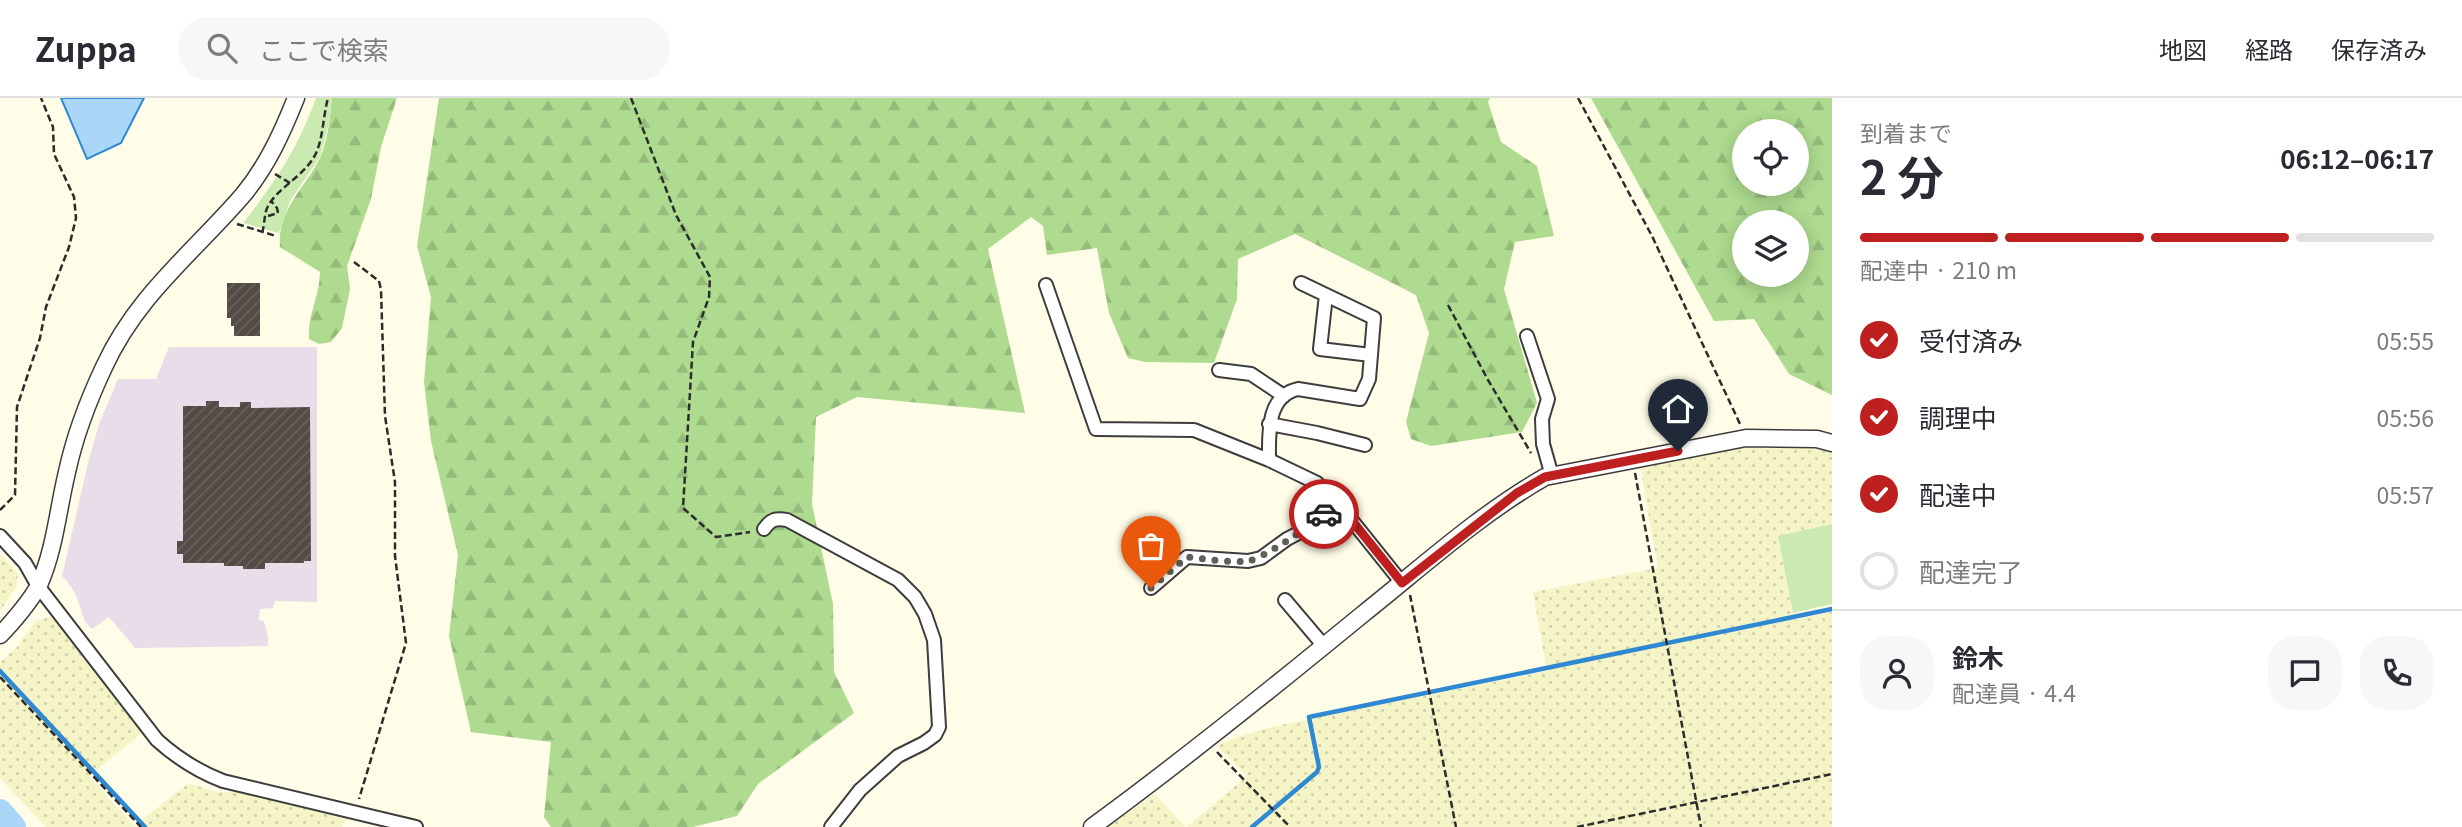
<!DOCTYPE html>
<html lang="ja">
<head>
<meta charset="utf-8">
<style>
  :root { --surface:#fff; --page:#f7f7f7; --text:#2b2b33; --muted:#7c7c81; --line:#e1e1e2; --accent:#be1f1f }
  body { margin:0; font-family:Georgia,"Noto Sans JP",serif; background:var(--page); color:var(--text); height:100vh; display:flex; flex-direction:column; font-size:26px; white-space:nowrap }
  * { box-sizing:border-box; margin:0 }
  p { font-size:23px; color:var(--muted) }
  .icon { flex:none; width:38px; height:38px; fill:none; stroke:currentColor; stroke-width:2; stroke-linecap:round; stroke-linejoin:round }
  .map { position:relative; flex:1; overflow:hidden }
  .details { display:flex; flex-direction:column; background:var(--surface); width:630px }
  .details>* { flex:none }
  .controls { position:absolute; left:1732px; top:21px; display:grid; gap:14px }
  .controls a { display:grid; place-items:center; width:77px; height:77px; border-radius:50%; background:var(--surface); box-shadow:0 4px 18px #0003; font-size:35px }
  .pin { position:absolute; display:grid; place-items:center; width:60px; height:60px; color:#fff; margin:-72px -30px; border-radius:50% 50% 50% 0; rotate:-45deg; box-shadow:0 0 7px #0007 }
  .pin .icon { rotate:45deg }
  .courier { position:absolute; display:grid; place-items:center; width:70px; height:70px; margin:-35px; border:5px solid #be1f1f; border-radius:50%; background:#fff; color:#222; box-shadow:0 2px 9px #0007 }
  .headline em { font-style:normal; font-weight:700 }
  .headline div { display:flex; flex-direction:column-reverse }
  .headline { display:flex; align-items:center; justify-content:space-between; height:119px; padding:0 28px }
  h1 { font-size:46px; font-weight:700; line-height:52px }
  .bar { display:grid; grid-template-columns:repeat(4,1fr); gap:10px 7px; align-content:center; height:84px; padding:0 28px }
  .bar i { height:9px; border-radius:5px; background:var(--line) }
  .bar .selected { background:var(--accent) }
  .bar p { grid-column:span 4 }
  .line { display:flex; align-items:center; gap:18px; padding:0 28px; border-top:2px solid var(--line) }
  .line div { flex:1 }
  .round { display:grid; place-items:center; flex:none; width:74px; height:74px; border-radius:28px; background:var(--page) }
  ol { padding:0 28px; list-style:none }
  li { display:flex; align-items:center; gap:21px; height:77px }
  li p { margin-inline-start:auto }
  li .icon { padding:7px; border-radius:50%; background:var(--accent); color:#fff; stroke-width:4 }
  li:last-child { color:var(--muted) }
  li i { width:38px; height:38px; border:4px solid var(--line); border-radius:50% }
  header { display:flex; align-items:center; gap:42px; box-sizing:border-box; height:98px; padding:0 35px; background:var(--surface); border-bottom:2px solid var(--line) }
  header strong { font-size:33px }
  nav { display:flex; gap:38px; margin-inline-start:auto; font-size:24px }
  .search { width:490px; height:63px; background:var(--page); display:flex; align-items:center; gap:18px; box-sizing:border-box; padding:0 24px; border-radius:28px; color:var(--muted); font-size:26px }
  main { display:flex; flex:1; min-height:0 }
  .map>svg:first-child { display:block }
  .industrial { fill:#e9ddea }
  .farmland { fill:url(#farmland-dots) }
  .forest { fill:url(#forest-firs); fill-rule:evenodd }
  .park { fill:#cbeab1 }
  .water { fill:#aad7f8; stroke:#2f88d2; stroke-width:2 }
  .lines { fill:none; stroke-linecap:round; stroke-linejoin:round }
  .stream { stroke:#2f88d2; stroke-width:4.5 }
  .river { stroke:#aad7f8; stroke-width:24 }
  .building { fill:url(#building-hatch) }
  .minor-casing { stroke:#3d3d3d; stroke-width:16 }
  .tertiary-casing { stroke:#3d3d3d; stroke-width:19 }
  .path { stroke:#2c2c2c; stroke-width:2.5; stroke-dasharray:7 3.5; stroke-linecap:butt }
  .minor { stroke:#fff; stroke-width:12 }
  .tertiary { stroke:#fff; stroke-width:16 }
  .done { stroke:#605f57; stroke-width:7; stroke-dasharray:0 12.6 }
  .route { stroke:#be1f1f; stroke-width:9 }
</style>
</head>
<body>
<header>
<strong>Zuppa</strong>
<div class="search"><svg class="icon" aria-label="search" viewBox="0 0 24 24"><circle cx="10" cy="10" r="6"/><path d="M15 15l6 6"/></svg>ここで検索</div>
<nav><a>地図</a><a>経路</a><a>保存済み</a></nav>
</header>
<main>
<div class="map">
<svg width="1832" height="729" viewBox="0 0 1832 729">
  <defs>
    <pattern id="farmland-dots" width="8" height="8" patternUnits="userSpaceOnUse" patternTransform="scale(1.75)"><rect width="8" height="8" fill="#f5f4c7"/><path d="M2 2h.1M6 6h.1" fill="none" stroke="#d1d0aa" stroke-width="1.8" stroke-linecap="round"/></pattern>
    <pattern id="forest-firs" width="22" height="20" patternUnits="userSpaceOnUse" patternTransform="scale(1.75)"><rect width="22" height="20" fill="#aedb8f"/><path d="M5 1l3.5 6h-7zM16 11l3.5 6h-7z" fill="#94bb7a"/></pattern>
    <pattern id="building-hatch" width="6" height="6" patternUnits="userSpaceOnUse" patternTransform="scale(1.75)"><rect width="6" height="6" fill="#534c46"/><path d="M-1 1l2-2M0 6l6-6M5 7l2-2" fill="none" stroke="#67615c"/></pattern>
  </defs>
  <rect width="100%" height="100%" fill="#fffce7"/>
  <path class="industrial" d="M169,249h148v255l-42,-1 -2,7 -13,1 -1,11 5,1 4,15v10l-133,2 -26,-31 -17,12 -7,-7 -9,-27 -8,-13 -6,-6 26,-113 11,-39 19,-45h38z"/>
  <path class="farmland" d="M1786,348l26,2 20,5v71l-54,12 16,84 38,-8v215h-645l60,-51 -30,-30 20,-9 35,-10 275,-56 -14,-79 125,-24 -18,-102 111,-19z
    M0,456l18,20 -2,13 -16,24z
    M52,518l91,116 -54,44 45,50 55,-43 27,9h26l106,25 -6,10h-296l-46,-49v-116l18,-16 18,-25z
    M1155,696l30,33h-77z"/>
  <path class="forest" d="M332,0h65l-16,49 -10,52 -24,67 3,23 -8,39 -11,14 -12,2 -10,-5c-2,-23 11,-44 11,-67l-40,-25c-3,-37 25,-59 40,-89 8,-18 10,-41 12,-60z
    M439,0h1051l-2,4 13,40 36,24 17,70 -39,6 -11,47 33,114 -15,29 -91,14 -20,-7 -5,-17 23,-89 -13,-38 -121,-61 -57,25 -1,40 -23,64 -69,-1 -17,-4 -19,-45 -12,-65 -50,7 -4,-29 -12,-9 -43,32 37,164 -168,-16 -41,20 -4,87 21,100 1,68 20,41 -96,71 -21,32 -44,11h-142l-7,-10 7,-75 -80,-10 -22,-96 9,-81 -27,-114 -7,-59 7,-85 -14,-51z
    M1591,0h241v297l-43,-21 -35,-55 -40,2zM1797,33v53h-52v-53zM1797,124v53h-52v-53z"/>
  <path class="park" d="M316,0h16l-3,25 -9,34 -30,44 -11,32 -36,-10c33,-42 55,-75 73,-125z
    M1832,426v80l-39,9 -15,-77z"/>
  <path class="water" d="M61,0h83l-23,45 -34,16z"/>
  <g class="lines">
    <path class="stream" d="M0,573l145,156
      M1252,729l65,-55 2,-5 -10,-50 523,-108"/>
    <path class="river" d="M0,713l14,16"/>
  </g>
  <path class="building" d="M227,185h33v53h-26v-10h-3v-8h-4z
    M206,303h13v6h21v-5h11v6l59,-1 1,154h-7v2h-39v6h-22v-3h-19v-3h-41v-9h-6v-13h6v-135h23z"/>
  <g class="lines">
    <defs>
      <path id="minor" d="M1046,187l50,144 98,1 75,30 48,23 20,19 65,81
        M1326,197l-6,54 51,6
        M1527,238l21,63 -6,20 1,25 9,32
        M1219,272l32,4 33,22
        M1269,326l48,9 48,12
        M1269,362c0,-25 -3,-64 29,-71l62,10 9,-20 5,-61 -73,-35
        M764,431c7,-10 12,-11 23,-9l111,60 17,17 10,17 9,26 5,87 -4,8 -11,8 -26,13 -38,34 -29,37
        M0,438l25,27 13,23 119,154c21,19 40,31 66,41l193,46
        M1151,490l36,-31 61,4 13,-3 26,-19 21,-11 29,-26
        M1285,502l39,46"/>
      <path id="tertiary" d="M0,537c12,-12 32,-36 39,-50 16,-36 19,-76 28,-113 8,-37 21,-71 37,-105 33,-72 89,-114 139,-172 24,-29 39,-62 53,-97
        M1092,729c93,-68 182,-140 271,-213 59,-47 117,-100 182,-137l201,-39 71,1 15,4"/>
    </defs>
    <use href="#minor" class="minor-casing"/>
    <use href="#tertiary" class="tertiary-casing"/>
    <path class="path" d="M631,0l45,117 34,62 -1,20 -16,45 -10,166 33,29 34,-5
      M1578,0l74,138 88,188
      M275,76l15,9
      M268,118l10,-3 -1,-5 -5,-6
      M237,126l39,12
      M262,135c3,-9 2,-20 6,-27 9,-17 35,-30 46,-49 9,-15 9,-41 14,-59
      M354,164l25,19 2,9 4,126 10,66v74l11,87 -47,156
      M1448,207l40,75 43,73
      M1635,375l66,354
      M0,412l15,-15 2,-88 23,-69 6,-31 23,-60 7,-29 -2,-21 -20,-43 -1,-27 -12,-29
      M1410,497l46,232
      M0,579l141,150
      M1217,654l73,75
      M1577,729l255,-53"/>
    <use href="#minor" class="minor"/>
    <use href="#tertiary" class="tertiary"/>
  </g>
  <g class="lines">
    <path class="done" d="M1151,490l36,-31c19,2 42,6 61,4 15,-2 63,-36 76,-47"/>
    <path class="route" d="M1324,416l13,-12 65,81 115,-90 28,-16 133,-26"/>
  </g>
</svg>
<div class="controls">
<a><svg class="icon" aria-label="locate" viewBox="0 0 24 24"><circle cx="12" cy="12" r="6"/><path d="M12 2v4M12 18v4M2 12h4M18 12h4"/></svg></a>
<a><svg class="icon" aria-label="layers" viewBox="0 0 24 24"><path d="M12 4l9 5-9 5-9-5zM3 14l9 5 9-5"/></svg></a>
</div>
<div class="pin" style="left:1151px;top:490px;background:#ea580c"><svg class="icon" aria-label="bag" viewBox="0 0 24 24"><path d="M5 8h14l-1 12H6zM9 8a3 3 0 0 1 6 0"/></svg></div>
<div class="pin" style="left:1678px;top:353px;background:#1f2937"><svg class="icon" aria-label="home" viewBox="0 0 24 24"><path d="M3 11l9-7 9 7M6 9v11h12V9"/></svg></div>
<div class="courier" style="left:1324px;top:416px"><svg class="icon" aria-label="car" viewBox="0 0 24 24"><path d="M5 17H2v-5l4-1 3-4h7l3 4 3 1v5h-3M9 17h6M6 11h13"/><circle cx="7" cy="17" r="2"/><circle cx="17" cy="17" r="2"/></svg></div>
</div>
<section class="details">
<div class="headline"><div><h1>2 分</h1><p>到着まで</p></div><em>06:12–06:17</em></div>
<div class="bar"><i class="selected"></i><i class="selected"></i><i class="selected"></i><i></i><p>配達中 · 210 m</p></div>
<ol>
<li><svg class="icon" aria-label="check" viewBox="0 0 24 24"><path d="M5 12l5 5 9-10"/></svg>受付済み<p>05:55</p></li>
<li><svg class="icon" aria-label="check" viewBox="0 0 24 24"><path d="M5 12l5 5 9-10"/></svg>調理中<p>05:56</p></li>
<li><svg class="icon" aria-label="check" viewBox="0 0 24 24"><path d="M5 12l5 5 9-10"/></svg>配達中<p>05:57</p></li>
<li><i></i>配達完了</li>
</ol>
<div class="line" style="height:126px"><a class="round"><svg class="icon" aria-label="person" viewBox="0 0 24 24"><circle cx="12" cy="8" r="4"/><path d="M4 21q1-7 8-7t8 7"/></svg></a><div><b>鈴木</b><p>配達員 · 4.4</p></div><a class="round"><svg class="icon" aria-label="chat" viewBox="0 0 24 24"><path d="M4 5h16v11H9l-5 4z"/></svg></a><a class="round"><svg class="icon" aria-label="phone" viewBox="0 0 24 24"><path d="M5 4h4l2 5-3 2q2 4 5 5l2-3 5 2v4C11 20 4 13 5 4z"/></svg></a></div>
</section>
</main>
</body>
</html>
